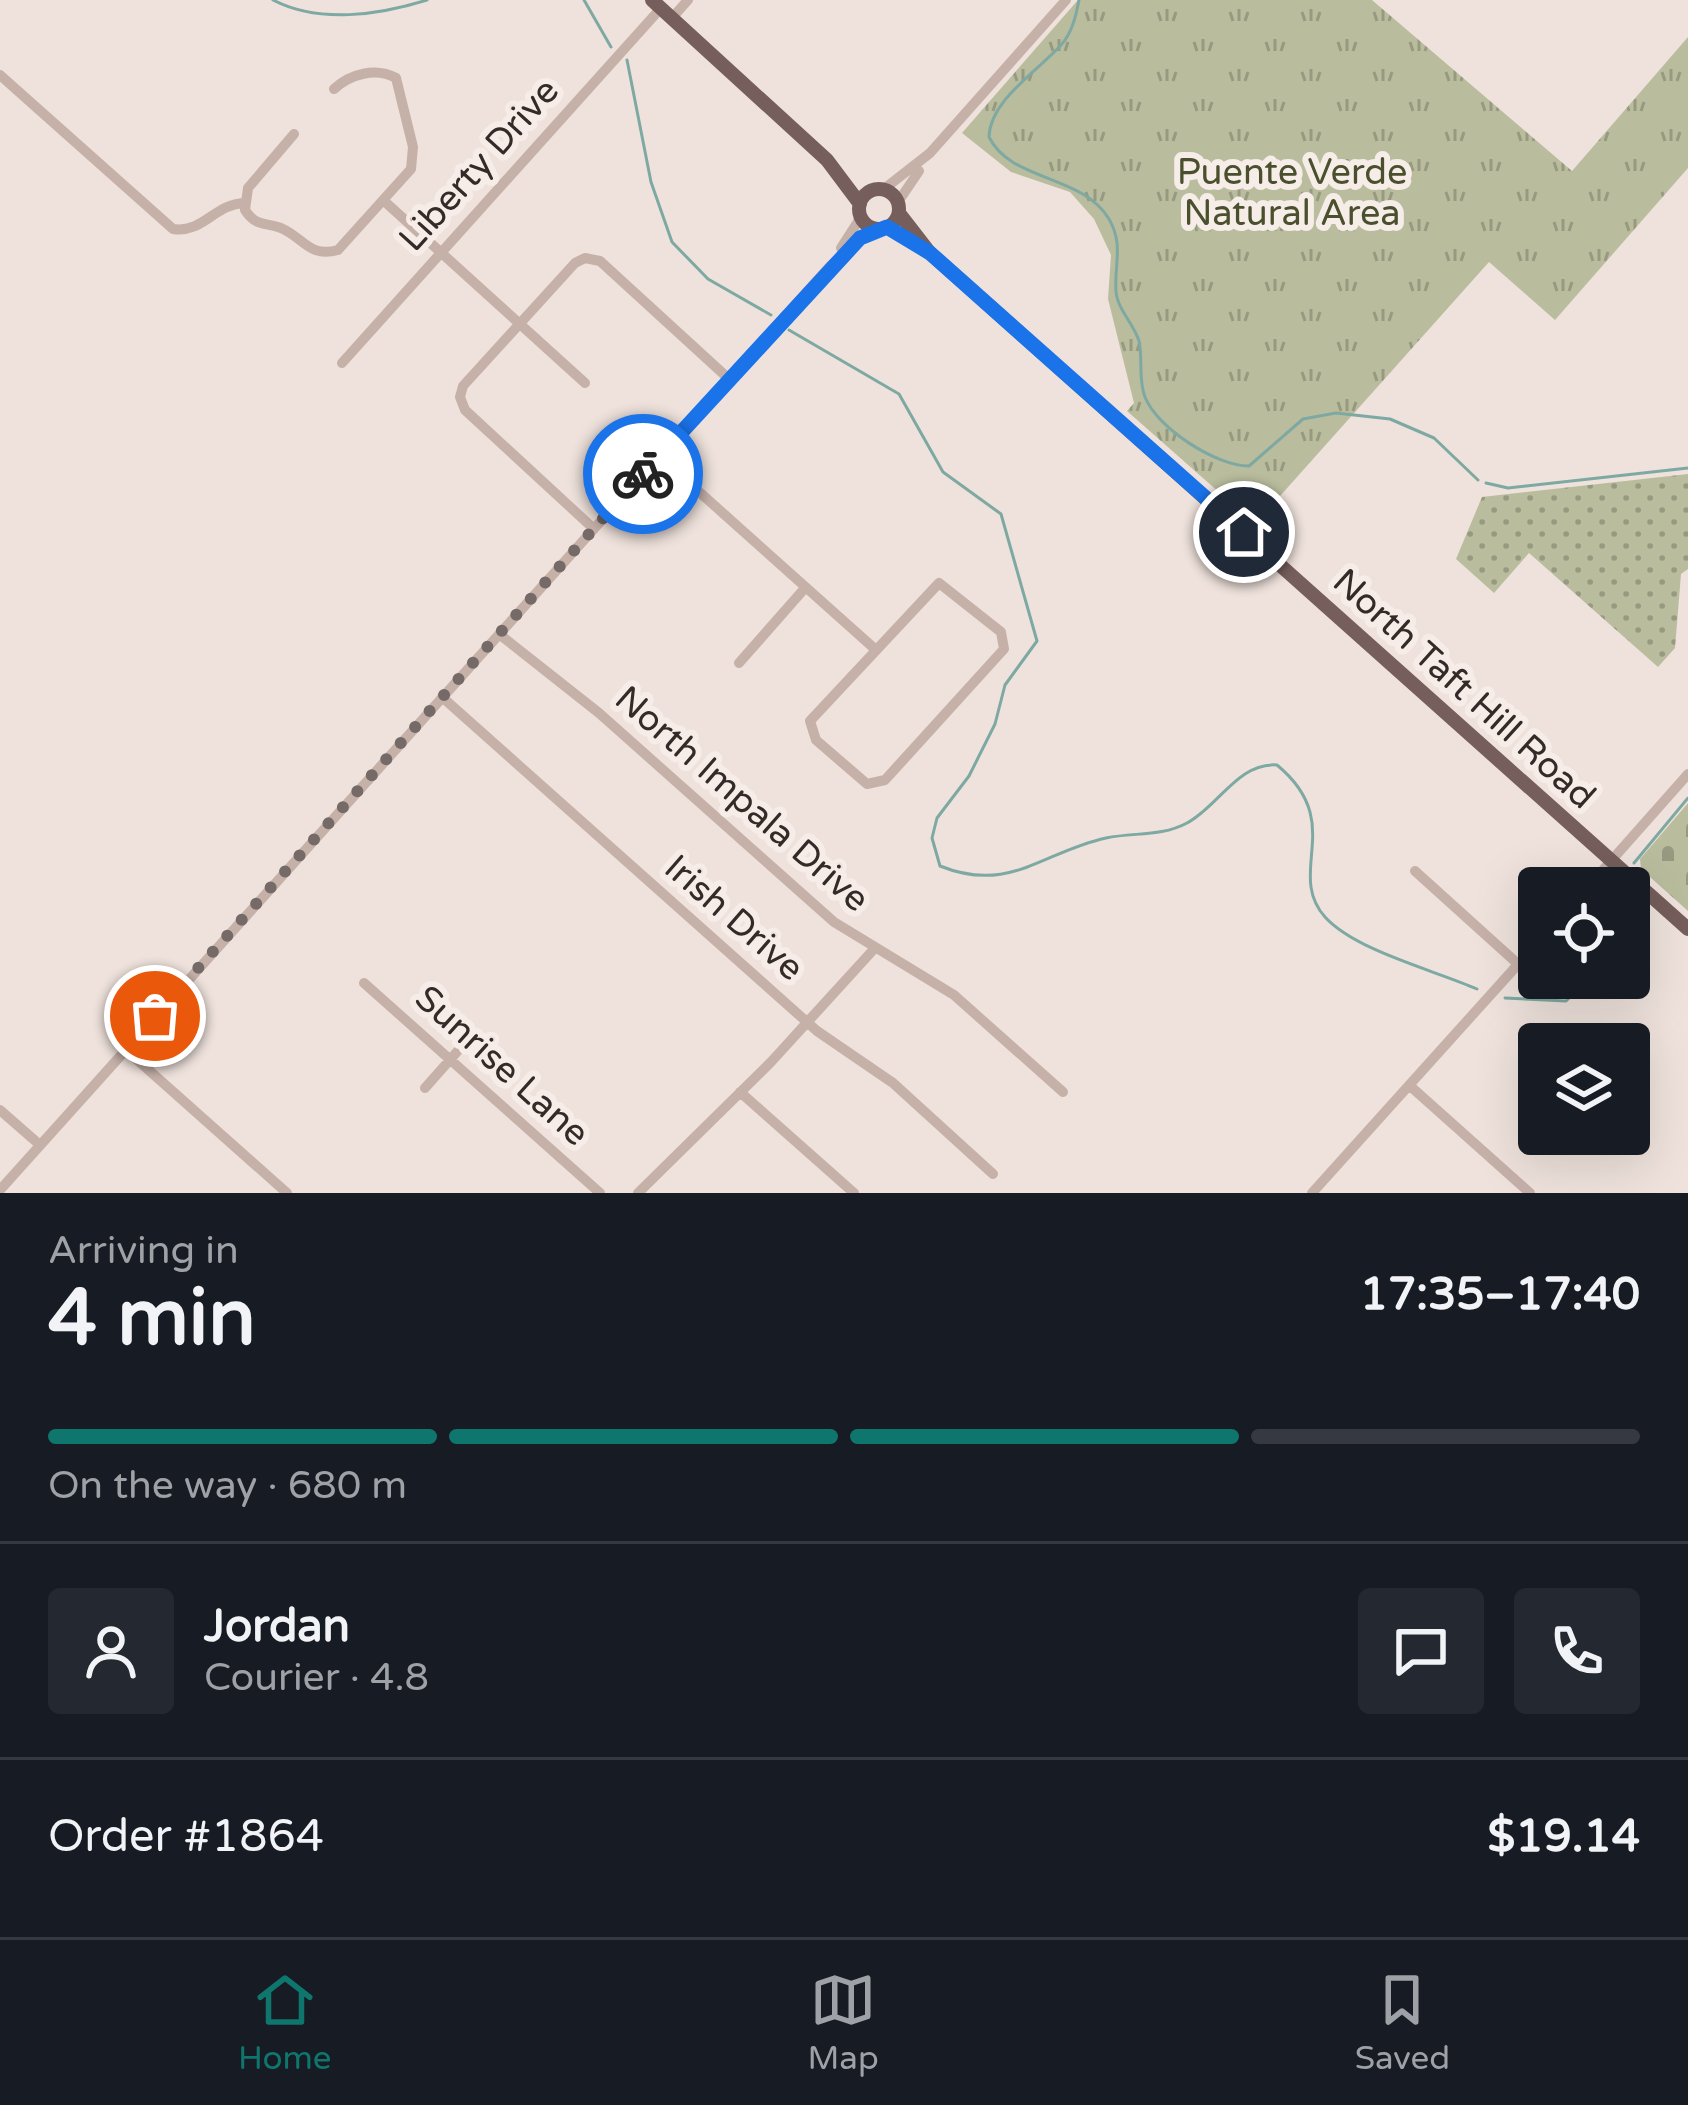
<!DOCTYPE html>
<html lang="en">
<head>
<meta charset="utf-8">
<style>
  :root { --surface:#171b24; --page:#242831; --text:#f1f3f6; --muted:#9ea1a6; --line:#363941; --accent:#0f766e }
  body { margin:0; font-family:"Varela Round",sans-serif; background:var(--page); color:var(--text); height:100vh; display:flex; flex-direction:column; font-size:45px; white-space:nowrap }
  * { box-sizing:border-box; margin:0 }
  p { font-size:39px; color:var(--muted) }
  .icon { flex:none; width:66px; height:66px; fill:none; stroke:currentColor; stroke-width:2; stroke-linecap:round; stroke-linejoin:round }
  .map { position:relative; height:1193px; overflow:hidden }
  .side { display:flex; flex-direction:column; background:var(--surface); flex:1 }
  .side>* { flex:none }
  .tools { position:absolute; left:1518px; top:867px; display:grid; gap:24px }
  .tools a { display:grid; place-items:center; width:132px; height:132px; border-radius:12px; background:var(--surface); box-shadow:0 12px 48px #0002; font-size:60px }
  .pin { position:absolute; display:grid; place-items:center; width:102px; height:102px; color:#fff; margin:-51px; border:6px solid #fff; border-radius:50%; box-shadow:0 3px 12px #0007 }
  .courier { position:absolute; display:grid; place-items:center; width:120px; height:120px; margin:-60px; border:9px solid #1a73e8; border-radius:50%; background:#fff; color:#222; box-shadow:0 3px 15px #0007 }
  .overview em { font-style:normal; font-weight:700 }
  .overview div { display:flex; flex-direction:column-reverse }
  .overview { display:flex; align-items:center; justify-content:space-between; height:204px; padding:0 48px }
  h1 { font-size:78px; font-weight:700; line-height:90px }
  .bar { display:grid; grid-template-columns:repeat(4,1fr); gap:18px 12px; align-content:center; height:144px; padding:0 48px }
  .bar i { height:15px; border-radius:9px; background:var(--line) }
  .bar .active { background:var(--accent) }
  .bar p { grid-column:span 4 }
  .line { display:flex; align-items:center; gap:30px; padding:0 48px; border-top:3px solid var(--line) }
  .line div { flex:1 }
  .round { display:grid; place-items:center; flex:none; width:126px; height:126px; border-radius:12px; background:var(--page) }
  .dock { display:flex; justify-content:space-around; align-items:center; height:168px; border-top:3px solid var(--line); background:var(--surface); font-size:33px; color:var(--muted) }
  .dock a { display:grid; justify-items:center; gap:6px }
  .dock .active { color:var(--accent) }
  .map>svg:first-child { display:block }
  .grass { fill:url(#grass-dots) }
  .cemetery { fill:url(#cemetery-stones) }
  .park { fill:url(#park-tufts) }
  .lines { fill:none; stroke-linecap:round; stroke-linejoin:round }
  .stream { stroke:#7ea9a3; stroke-width:3 }
  .minor { stroke:#c6b1a9; stroke-width:10 }
  .major { stroke:#755e5b; stroke-width:14 }
  .done { stroke:#756a67; stroke-width:12; stroke-dasharray:0 21.6 }
  .route { stroke:#1a73e8; stroke-width:15 }
  .labels { text-anchor:middle; dominant-baseline:central; stroke-width:12; stroke-linejoin:round; paint-order:stroke }
  .street-label { font-size:36px; fill:#342a28; stroke:#f7ede8 }
  .park-label { font-size:36px; fill:#4a502e; stroke:#f7ede8 }
</style>
</head>
<body>
<div class="map">
<svg width="1688" height="1193" viewBox="0 0 1688 1193">
  <defs>
    <pattern id="grass-dots" width="8" height="8" patternUnits="userSpaceOnUse" patternTransform="scale(3)"><rect width="8" height="8" fill="#b9bd9d"/><path d="M2 2h.1M6 6h.1" fill="none" stroke="#979a80" stroke-width="1.8" stroke-linecap="round"/></pattern>
    <pattern id="cemetery-stones" width="16" height="16" patternUnits="userSpaceOnUse" patternTransform="scale(3)"><rect width="16" height="16" fill="#b9bd9d"/><path d="M2 7V4a2 2 0 0 1 4 0v3zM10 15v-3a2 2 0 0 1 4 0v3z" fill="#979a80"/></pattern>
    <pattern id="park-tufts" width="24" height="20" patternUnits="userSpaceOnUse" patternTransform="scale(3)"><rect width="24" height="20" fill="#b9bd9d"/><path d="M3 7l-1-3M5 7V3M7 7l1-3M15 17l-1-3M17 17v-4M19 17l1-3" fill="none" stroke="#979a80"/></pattern>
  </defs>
  <rect width="100%" height="100%" fill="#efe2dc"/>
  <path class="grass" d="M1688,474v95l-7,5 -6,74 -17,19 -129,-114 -35,40 -38,-34 26,-62z"/>
  <path class="cemetery" d="M1688,803v108l-47,-42 -1,-10z"/>
  <path class="park" d="M1078,0h294l200,171 116,-134v131l-133,152 -66,-58 -234,262 -128,-113 7,-8 -26,-104 3,-44 -17,-36 -24,-27 -59,-20 -49,-39z"/>
  <g class="lines">
    <path class="stream" d="M273,0c46,24 106,15 154,0
      M584,0l27,47
      M1079,0c-3,16 -7,33 -18,45 -23,26 -71,55 -72,92 22,45 93,37 120,82 15,26 5,45 7,72 1,18 18,33 23,50 4,18 -1,39 6,56 12,31 71,69 104,69l54,-47 33,-6 54,6 44,19 44,42
      M627,60l24,122 21,60 36,37 63,36
      M789,330l110,64 44,78 58,42 36,127 -32,44 -10,39 -26,52 -32,42 -5,20 8,28c70,28 102,-14 166,-28 28,-6 55,-1 81,-15 31,-16 51,-61 90,-58 70,58 8,107 48,152 31,34 109,53 152,72
      M1486,483l22,5 180,-20
      M1634,863l54,-65
      M1505,998l61,3 24,-23"/>
    <path class="minor" d="M672,18l16,-18
      M0,75l173,154c29,5 42,-25 71,-26
      M294,134l-46,54 -3,22c11,17 20,12 36,18 23,10 28,30 57,22l73,-81 2,-22 -17,-69c-20,-11 -46,-4 -62,11
      M884,189l46,-36 136,-153
      M383,200l202,183
      M898,202l21,-31
      M841,248l20,-31
      M342,363l319,-355
      M659,456l217,194
      M594,529l-129,-119 -5,-13 3,-11 112,-123 10,-5 15,3 129,118
      M939,583l62,49 3,17 -119,131 -18,4 -51,-44 -6,-19z
      M499,634l100,79 235,209 120,73 109,97
      M739,663l66,-75
      M442,697l375,334 76,52 100,91
      M1415,871l103,93
      M1587,888l101,-114
      M364,983l236,210
      M125,1049l162,144
      M1409,1085l121,108
      M425,1088l38,-43
      M740,1092l114,101
      M0,1110l40,35
      M0,1190l830,-924 44,-38
      M638,1193l133,-131 103,-113
      M1312,1193l227,-252"/>
    <path class="major" d="M652,0l175,160 33,44
      M859 209a20 20 0 1 1 40 0a20 20 0 1 1-40 0Z
      M899,213l31,40 758,676"/>
  </g>
  <g class="lines">
    <path class="done" d="M155,1016l488,-542"/>
    <path class="route" d="M643,474l217,-236 27,-11 43,26 314,279"/>
  </g>
  <g class="labels">
    <g class="street-label">
      <text transform="translate(479 165) rotate(-48)">Liberty Drive</text>
      <text transform="translate(1464 689) rotate(42)">North Taft Hill Road</text>
      <text transform="translate(742 799) rotate(41)">North Impala Drive</text>
      <text transform="translate(734 918) rotate(41)">Irish Drive</text>
      <text transform="translate(502 1066) rotate(42)">Sunrise Lane</text>
    </g>
    <g class="park-label">
      <text x="1292" y="172">Puente Verde<tspan x="1292" dy="41">Natural Area</tspan></text>
    </g>
  </g>
</svg>
<div class="tools">
<a><svg class="icon" aria-label="locate" viewBox="0 0 24 24"><circle cx="12" cy="12" r="6"/><path d="M12 2v4M12 18v4M2 12h4M18 12h4"/></svg></a>
<a><svg class="icon" aria-label="layers" viewBox="0 0 24 24"><path d="M12 4l9 5-9 5-9-5zM3 14l9 5 9-5"/></svg></a>
</div>
<div class="pin" style="left:155px;top:1016px;background:#ea580c"><svg class="icon" aria-label="bag" viewBox="0 0 24 24"><path d="M5 8h14l-1 12H6zM9 8a3 3 0 0 1 6 0"/></svg></div>
<div class="pin" style="left:1244px;top:532px;background:#1f2937"><svg class="icon" aria-label="home" viewBox="0 0 24 24"><path d="M3 11l9-7 9 7M6 9v11h12V9"/></svg></div>
<div class="courier" style="left:643px;top:474px"><svg class="icon" aria-label="bike" viewBox="0 0 24 24"><circle cx="6" cy="16" r="4"/><circle cx="18" cy="16" r="4"/><path d="M6 16l4-8h5l3 8M10 8l3 8H6M13 5h3"/></svg></div>
</div>
<section class="side">
<div class="overview"><div><h1>4 min</h1><p>Arriving in</p></div><em>17:35–17:40</em></div>
<div class="bar"><i class="active"></i><i class="active"></i><i class="active"></i><i></i><p>On the way · 680 m</p></div>
<div class="line" style="height:216px"><a class="round"><svg class="icon" aria-label="person" viewBox="0 0 24 24"><circle cx="12" cy="8" r="4"/><path d="M4 21q1-7 8-7t8 7"/></svg></a><div><b>Jordan</b><p>Courier · 4.8</p></div><a class="round"><svg class="icon" aria-label="chat" viewBox="0 0 24 24"><path d="M4 5h16v11H9l-5 4z"/></svg></a><a class="round"><svg class="icon" aria-label="phone" viewBox="0 0 24 24"><path d="M5 4h4l2 5-3 2q2 4 5 5l2-3 5 2v4C11 20 4 13 5 4z"/></svg></a></div>
<div class="line" style="height:156px"><div>Order #1864</div><b>$19.14</b></div>
</section>
<nav class="dock">
<a class="active"><svg class="icon" aria-label="home" viewBox="0 0 24 24"><path d="M3 11l9-7 9 7M6 9v11h12V9"/></svg>Home</a>
<a><svg class="icon" aria-label="map" viewBox="0 0 24 24"><path d="M3 6l6-2 6 2 6-2v14l-6 2-6-2-6 2zM9 4v14M15 6v14"/></svg>Map</a>
<a><svg class="icon" aria-label="saved" viewBox="0 0 24 24"><path d="M7 4h10v16l-5-4-5 4z"/></svg>Saved</a>
</nav>
</body>
</html>
